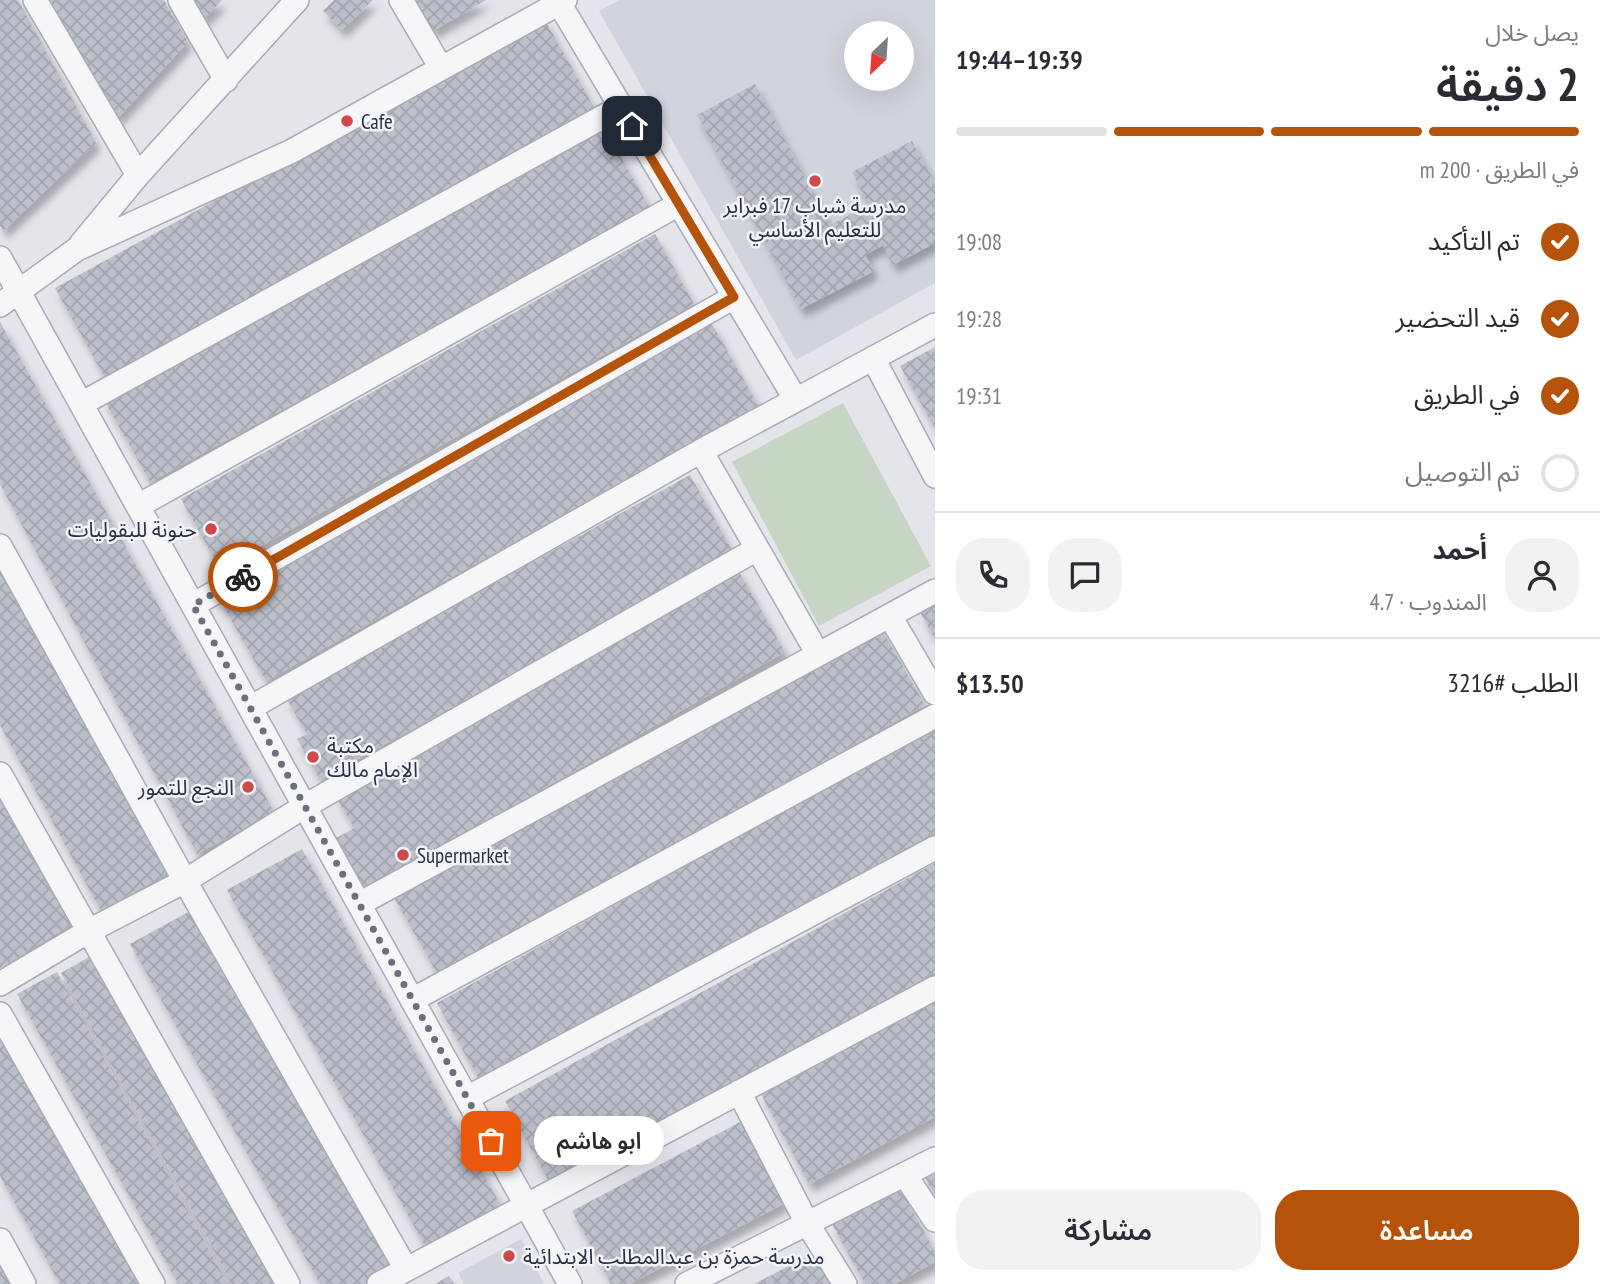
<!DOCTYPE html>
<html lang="ar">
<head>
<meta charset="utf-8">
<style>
  :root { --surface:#fff; --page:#f2f2f3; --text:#2b2b33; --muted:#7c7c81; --line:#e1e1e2; --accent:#b45309 }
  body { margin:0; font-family:"PT Sans Narrow","Noto Sans Arabic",sans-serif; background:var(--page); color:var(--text); direction:rtl; height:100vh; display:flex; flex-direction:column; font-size:26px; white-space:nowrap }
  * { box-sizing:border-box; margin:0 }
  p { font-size:23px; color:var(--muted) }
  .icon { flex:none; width:38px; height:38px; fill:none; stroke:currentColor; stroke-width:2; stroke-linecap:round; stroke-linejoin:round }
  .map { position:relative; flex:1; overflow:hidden; direction:ltr }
  .side { display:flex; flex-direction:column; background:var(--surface); width:665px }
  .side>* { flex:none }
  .needle { width:46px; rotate:205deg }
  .controls { position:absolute; left:844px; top:21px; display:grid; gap:14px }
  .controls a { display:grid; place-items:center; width:70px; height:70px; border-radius:50%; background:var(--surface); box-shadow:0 7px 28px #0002; font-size:35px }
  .pin { position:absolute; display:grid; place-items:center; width:60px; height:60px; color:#fff; margin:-30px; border-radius:14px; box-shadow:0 4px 10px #0006 }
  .courier { position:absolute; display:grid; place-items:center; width:70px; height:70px; margin:-35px; border:5px solid #b45309; border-radius:50%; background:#fff; color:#222; box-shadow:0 2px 9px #0007 }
  .bubble { position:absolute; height:49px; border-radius:24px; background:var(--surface); box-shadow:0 7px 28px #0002; font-size:23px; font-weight:600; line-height:49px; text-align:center; direction:rtl }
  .headline em { font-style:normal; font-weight:600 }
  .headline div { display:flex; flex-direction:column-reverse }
  .headline { display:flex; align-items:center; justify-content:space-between; height:119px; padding:0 21px }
  h1 { font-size:46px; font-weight:600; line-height:52px }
  .bar { display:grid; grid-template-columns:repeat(4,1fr); gap:10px 7px; align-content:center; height:84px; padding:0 21px }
  .bar i { height:9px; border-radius:5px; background:var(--line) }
  .bar .on { background:var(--accent) }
  .bar p { grid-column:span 4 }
  .line { display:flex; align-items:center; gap:18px; padding:0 21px; border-top:2px solid var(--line) }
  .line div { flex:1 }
  .round { display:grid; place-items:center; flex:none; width:74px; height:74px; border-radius:28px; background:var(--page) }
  ol { padding:0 21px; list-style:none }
  li { display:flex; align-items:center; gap:21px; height:77px }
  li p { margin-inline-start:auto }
  li .icon { padding:7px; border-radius:50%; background:var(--accent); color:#fff; stroke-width:4 }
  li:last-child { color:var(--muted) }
  li i { width:38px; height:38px; border:4px solid var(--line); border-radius:50% }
  .primary-button { display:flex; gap:14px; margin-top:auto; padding:14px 21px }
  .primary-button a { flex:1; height:80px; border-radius:28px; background:var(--accent); color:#fff; font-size:28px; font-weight:600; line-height:80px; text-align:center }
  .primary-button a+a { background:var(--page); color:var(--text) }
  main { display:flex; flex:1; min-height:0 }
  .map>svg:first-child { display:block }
  .built { fill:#d1d4dd; fill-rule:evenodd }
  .pitch { fill:#c6d5c4 }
  .building { fill:url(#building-cross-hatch); filter:url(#shadow) }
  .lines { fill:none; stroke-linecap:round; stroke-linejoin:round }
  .minor-casing { stroke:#a8abb5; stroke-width:26 }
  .minor { stroke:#f6f6f9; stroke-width:23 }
  .done { stroke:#6b6f7e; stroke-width:7; stroke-dasharray:0 12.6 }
  .route { stroke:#b45309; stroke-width:9 }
  .poi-dot { fill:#cf494b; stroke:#f3f4f8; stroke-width:2.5 }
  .labels { text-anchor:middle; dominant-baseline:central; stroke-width:5; stroke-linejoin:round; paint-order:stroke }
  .poi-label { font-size:21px; fill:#2a3043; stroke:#f3f4f8; text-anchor:start }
</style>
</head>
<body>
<main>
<section class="side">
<div class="headline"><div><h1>2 دقيقة</h1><p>يصل خلال</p></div><em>19:39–19:44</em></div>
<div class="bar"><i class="on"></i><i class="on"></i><i class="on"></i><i></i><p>في الطريق · 200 m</p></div>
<ol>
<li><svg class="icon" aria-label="check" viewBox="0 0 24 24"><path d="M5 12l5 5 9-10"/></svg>تم التأكيد<p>19:08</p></li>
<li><svg class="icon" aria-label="check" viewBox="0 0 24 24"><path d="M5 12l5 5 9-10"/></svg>قيد التحضير<p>19:28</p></li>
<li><svg class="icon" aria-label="check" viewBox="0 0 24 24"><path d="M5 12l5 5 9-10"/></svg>في الطريق<p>19:31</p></li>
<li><i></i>تم التوصيل</li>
</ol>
<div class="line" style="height:126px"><a class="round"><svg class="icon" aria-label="person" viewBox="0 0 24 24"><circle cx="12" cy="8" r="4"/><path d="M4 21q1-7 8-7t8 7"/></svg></a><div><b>أحمد</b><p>المندوب · 4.7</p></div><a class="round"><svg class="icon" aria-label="chat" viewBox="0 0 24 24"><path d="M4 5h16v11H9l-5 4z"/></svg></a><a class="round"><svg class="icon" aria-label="phone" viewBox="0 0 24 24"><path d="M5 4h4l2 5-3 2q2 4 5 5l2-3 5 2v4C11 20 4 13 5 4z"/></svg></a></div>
<div class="line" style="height:91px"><div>الطلب #3216</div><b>$13.50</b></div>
<div class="primary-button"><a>مساعدة</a><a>مشاركة</a></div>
</section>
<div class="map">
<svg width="935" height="1284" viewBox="0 0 935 1284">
  <defs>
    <pattern id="building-cross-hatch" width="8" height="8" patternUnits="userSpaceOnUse" patternTransform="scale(1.75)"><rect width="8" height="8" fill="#bdc0cb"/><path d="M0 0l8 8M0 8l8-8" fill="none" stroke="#a3a5b0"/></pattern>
    <filter id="shadow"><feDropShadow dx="4.5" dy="8" stdDeviation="3.5" flood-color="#0004"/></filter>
  </defs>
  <rect width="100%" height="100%" fill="#e3e5eb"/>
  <path class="built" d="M620,0h315v283l-139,77 -197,-349zM856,33h45v46h-45z
    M521,1239l23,45h-80l-6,-11z"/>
  <path class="pitch" d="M843,403l88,163 -112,60 -87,-164z"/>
  <path class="building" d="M0,0h18l78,143 -93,88 -3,-5z
    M49,0h115l24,42 -71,77z
    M192,0h30l-19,21z
    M334,0h39l-31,30 -19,-19z
    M414,0h72l-53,31z
    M545,20l50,89 -490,269 -50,-90z
    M755,84l75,141 39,-20 -17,-33 60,-31 23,42v60l-42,22 -10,-20 -18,10 9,16 -73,38 -104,-194z
    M603,126l47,82 -500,274 -46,-82z
    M655,234l39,70 -474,265 -39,-70z
    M0,322l274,490 -77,42 -197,-370z
    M711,322l47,83 -492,276 -47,-82z
    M935,347v82l-35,-63z
    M690,475l43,77 -413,228 -23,-41 10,-5 -21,-36z
    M0,555l180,311 -79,45 -101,-186z
    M737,568l48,84 -423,239 -29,-51 21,-12 -19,-33z
    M935,604v35l-15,-27z
    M880,626l45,79 -487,270 -45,-79z
    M935,728v104l-454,251 -44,-80z
    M0,783l77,138 -77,47z
    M302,849l202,362 -75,42 -202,-363z
    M935,863v109l-384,213 -46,-84z
    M203,904l202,362 -32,18h-53l-190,-340z
    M96,953l184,331h-48l-171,-311z
    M57,972l22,40 149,272h-50l-161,-290z
    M935,998v119l-126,67 -49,-92z
    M0,1021l145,263h-85l-60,-108z
    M742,1121l43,82 -155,81h-19l-39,-73z
    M935,1168v27l-12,-21z
    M900,1188l35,64v10l-41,22h-29l-33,-60z
    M0,1247l20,37h-20z
    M817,1251l18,33h-81z
    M449,1276l5,8h-19z"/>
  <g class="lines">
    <defs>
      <path id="minor" d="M35,0l103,175
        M180,0l46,80
        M401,0l40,68
        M559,3l237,397
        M81,244l57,-69 159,-175
        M0,258l570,1026
        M0,305l77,-56 215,-98 273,-151
        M873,358l62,118
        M81,404l540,-297
        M701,451l117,203
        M138,506l541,-302
        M0,546l185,335 221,388
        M193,605l541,-308
        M890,616l45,77
        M250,708l451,-257 234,-126
        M0,774l288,510
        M359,904l576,-313
        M0,984l87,-52 98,-51 120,-75 452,-257
        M412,1000l523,-284
        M0,1014l153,270
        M739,1092l68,131 38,61
        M467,1098l468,-250
        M905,1175l30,45
        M0,1240l24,44
        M379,1284l556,-296
        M687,1284l248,-125"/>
    </defs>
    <use href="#minor" class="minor-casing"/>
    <use href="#minor" class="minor"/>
  </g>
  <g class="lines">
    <path class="done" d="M243,577l-50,28 298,536"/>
    <path class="route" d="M243,577l491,-280 -102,-171"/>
  </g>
  <g class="poi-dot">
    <circle cx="347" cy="121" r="7"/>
    <circle cx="815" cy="181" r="7"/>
    <circle cx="211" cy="529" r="7"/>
    <circle cx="313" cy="757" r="7"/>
    <circle cx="248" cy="787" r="7"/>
    <circle cx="403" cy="855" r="7"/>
    <circle cx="509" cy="1256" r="7"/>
  </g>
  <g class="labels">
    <g class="poi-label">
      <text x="361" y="121">Cafe</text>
      <text x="815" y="205" text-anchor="middle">مدرسة شباب 17 فبراير<tspan x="815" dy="24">للتعليم الأساسي</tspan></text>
      <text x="197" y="529" text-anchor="end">حنونة للبقوليات</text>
      <text x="327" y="745">مكتبة<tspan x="327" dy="24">الإمام مالك</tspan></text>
      <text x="234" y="787" text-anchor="end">النجع للتمور</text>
      <text x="417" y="855">Supermarket</text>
      <text x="523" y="1256">مدرسة حمزة بن عبدالمطلب الابتدائية</text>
    </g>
  </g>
</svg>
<div class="controls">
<a><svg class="needle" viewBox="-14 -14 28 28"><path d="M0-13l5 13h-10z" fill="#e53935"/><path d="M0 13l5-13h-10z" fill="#7c7c81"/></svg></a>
</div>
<div class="pin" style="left:491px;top:1141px;background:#ea580c"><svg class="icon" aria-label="bag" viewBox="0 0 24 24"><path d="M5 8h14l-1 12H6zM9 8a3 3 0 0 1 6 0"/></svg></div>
<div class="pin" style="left:632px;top:126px;background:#1f2937"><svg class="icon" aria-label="home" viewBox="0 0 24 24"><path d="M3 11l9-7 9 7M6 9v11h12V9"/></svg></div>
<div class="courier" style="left:243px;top:577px"><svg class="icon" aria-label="bike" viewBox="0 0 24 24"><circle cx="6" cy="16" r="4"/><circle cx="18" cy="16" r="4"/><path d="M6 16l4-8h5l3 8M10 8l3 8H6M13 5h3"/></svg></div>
<div class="bubble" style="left:534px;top:1116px;width:130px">ابو هاشم</div>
</div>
</main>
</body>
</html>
